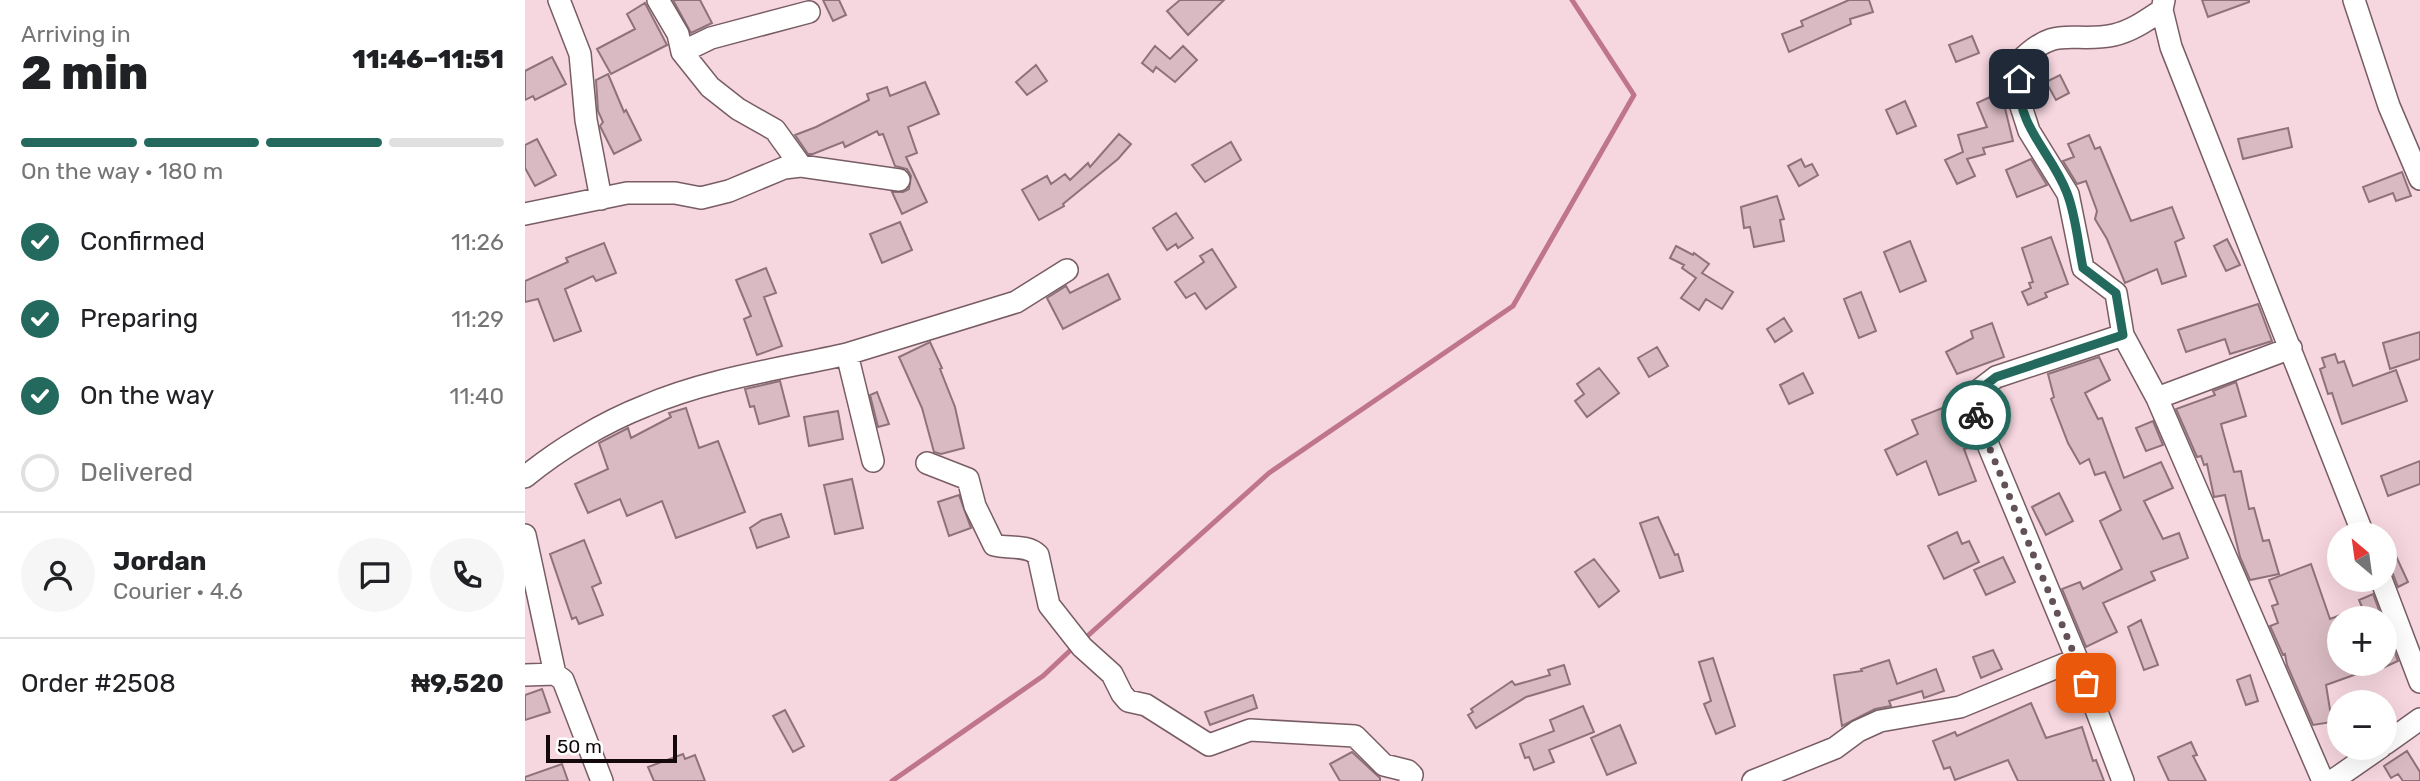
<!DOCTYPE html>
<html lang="en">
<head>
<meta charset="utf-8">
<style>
  :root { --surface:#fff; --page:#f6f6f6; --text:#202124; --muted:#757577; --line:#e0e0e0; --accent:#23695d }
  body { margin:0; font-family:Rubik,sans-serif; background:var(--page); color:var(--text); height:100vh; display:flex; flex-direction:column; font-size:26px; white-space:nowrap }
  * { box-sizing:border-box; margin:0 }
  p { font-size:23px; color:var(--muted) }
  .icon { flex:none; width:38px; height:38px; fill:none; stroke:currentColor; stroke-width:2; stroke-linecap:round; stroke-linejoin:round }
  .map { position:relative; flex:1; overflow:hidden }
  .sheet { display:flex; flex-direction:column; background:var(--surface); width:525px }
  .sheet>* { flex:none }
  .needle { width:46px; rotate:331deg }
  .fabs { position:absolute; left:1802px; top:522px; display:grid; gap:14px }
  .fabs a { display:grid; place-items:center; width:70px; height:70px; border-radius:50%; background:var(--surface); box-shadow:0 7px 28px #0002; font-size:35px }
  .scale { position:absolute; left:21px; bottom:18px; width:131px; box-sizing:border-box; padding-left:7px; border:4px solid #13090c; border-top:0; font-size:19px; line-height:24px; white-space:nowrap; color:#13090c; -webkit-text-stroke:5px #fff; paint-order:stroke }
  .pin { position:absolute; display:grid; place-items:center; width:60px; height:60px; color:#fff; margin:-30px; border-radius:14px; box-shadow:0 4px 10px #0006 }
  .courier { position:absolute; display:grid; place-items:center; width:70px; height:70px; margin:-35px; border:5px solid #23695d; border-radius:50%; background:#fff; color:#222; box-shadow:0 2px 9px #0007 }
  .summary em { font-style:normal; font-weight:800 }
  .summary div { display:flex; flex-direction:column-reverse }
  .summary { display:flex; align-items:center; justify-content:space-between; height:119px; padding:0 21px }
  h1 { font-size:46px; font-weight:800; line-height:52px }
  .bar { display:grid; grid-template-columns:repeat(4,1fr); gap:10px 7px; align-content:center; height:84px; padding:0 21px }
  .bar i { height:9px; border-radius:5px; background:var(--line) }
  .bar .on { background:var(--accent) }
  .bar p { grid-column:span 4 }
  .line { display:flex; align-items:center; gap:18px; padding:0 21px; border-top:2px solid var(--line) }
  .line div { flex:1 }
  .round { display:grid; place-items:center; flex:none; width:74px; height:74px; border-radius:37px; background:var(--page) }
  ol { padding:0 21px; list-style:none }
  li { display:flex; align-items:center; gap:21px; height:77px }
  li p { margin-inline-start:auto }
  li .icon { padding:7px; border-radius:50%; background:var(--accent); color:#fff; stroke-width:4 }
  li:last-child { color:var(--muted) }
  li i { width:38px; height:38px; border:4px solid var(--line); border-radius:50% }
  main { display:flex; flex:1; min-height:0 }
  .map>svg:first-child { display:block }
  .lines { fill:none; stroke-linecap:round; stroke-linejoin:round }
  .stream { stroke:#bf768d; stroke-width:5 }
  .building { fill:#d9bac2; stroke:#8e727a; stroke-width:2 }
  .minor-casing { stroke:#785d64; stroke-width:24 }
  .minor { stroke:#fff; stroke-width:21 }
  .done { stroke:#625156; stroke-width:7; stroke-dasharray:0 12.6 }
  .route { stroke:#23695d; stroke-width:9 }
</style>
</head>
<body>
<main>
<section class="sheet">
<div class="summary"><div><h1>2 min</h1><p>Arriving in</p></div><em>11:46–11:51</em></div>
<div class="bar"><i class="on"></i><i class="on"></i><i class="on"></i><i></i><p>On the way · 180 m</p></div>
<ol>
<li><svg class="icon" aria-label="check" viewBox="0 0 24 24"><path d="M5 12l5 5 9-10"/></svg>Confirmed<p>11:26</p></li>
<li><svg class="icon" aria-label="check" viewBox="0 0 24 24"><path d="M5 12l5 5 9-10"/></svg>Preparing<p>11:29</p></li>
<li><svg class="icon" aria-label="check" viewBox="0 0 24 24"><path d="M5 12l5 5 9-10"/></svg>On the way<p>11:40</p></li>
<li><i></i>Delivered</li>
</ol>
<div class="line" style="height:126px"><a class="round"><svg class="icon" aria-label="person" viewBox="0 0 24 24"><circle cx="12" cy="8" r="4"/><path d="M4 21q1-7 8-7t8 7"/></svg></a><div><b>Jordan</b><p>Courier · 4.6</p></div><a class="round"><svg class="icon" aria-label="chat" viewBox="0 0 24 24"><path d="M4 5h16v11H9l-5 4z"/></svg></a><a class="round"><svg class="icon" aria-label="phone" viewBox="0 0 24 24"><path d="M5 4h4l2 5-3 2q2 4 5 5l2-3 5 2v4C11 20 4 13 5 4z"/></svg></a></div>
<div class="line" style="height:91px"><div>Order #2508</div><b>₦9,520</b></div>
</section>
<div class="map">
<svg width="1895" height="781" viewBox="0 0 1895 781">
  <rect width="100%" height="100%" fill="#f6d6df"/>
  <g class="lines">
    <path class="stream" d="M558,640l186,-167 244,-167 121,-211 -62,-95
      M367,781l151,-105 32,-30"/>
  </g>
  <path class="building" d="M148,0h27l12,23 -21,10z
    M298,0h16l7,15 -13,6z
    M655,0h44l-36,35 -21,-24z
    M1324,0h20l4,12 -23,7 1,5 -62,28 -7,-18 21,-8 -2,-5z
    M1677,0h47v2l-41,15z
    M120,3l22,42 -56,29 -14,-25 38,-20 -8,-15z
    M1447,36l7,17 -23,9 -7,-17z
    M630,46l15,13 13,-13 14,14 -22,22 -19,-15 -3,5 -11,-9z
    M27,57l14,27 -31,16 -2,-4 -8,4v-29z
    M511,65l11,16 -20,14 -11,-13z
    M83,74l16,38 2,-2 15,30 -27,14 -14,-28 3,-4 -5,-11 -2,-31z
    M1535,75l9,18 -13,7 -10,-18z
    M400,82l14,32 -31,13 9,26 -11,4 21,45 -25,12 -10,-22h11l6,-3 2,-13 -4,-7 -12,-3 -12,-32 -4,1 -2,-4 -32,16 -2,-5 -30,12h-5l-13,-19 21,-8 53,-27 -2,-6 20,-7 3,9z
    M1476,92l12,49 -30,7 2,6 -18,5 8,17 -18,8 -12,-24 18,-8 -5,-17 29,-8 -10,-24z
    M1380,101l11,25 -19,8 -11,-24z
    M1763,128l4,19 -49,12 -5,-20z
    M594,134l12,10 -13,15 -55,45 1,2 -25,14 -17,-30 25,-14 4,8 14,-10 5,6 18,-17 2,4z
    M1564,135l6,14 5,-2 31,74 41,-14 12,31 -9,4 11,34 -24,8 -5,-15 -32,14 -18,-44 -12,-20 2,-8 -11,-30 -9,3 -14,-23 11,-4 -6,-13z
    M12,139l19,36 -21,11 -10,-18v-23z
    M706,142l10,18 -36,22 -13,-17z
    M1276,159l4,8 7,-3 6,11 -19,11 -11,-20z
    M1506,159l16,26 -30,12 -11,-27z
    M1877,172l9,24 -15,5 -3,-8 -24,9 -6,-15z
    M1252,196l7,23 -4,1 4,21 -30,6 -4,-20 -6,1 -3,-21z
    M651,213l17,25 -15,10 -2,-4 -9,6 -14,-22z
    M375,222l12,28 -30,13 -12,-29z
    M1526,237l17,47 -23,9 2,4 -19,8 -6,-13 9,-4 -2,-5 4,-1 -11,-34z
    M1702,239l13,26 -14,6 -12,-25z
    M1385,241l16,40 -26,11 -16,-40z
    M79,243l12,30 -20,8 -3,-5 -28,13 16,42 -27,10 -16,-42 -13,3v-21l43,-19 -2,-4z
    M1151,246l17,9 1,-2 15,11 -7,9 31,19 -11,17 -16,-10 -7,11 -18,-12 15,-20 -14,-10 2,-3 -14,-7z
    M687,249l24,38 -30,22 -11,-16 -9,5 -11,-16 29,-20 -4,-6z
    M241,268l10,25 -12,4 18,49 -25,9 -13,-36 7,-3 -15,-36z
    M583,274l12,25 -57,30 -16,-31 19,-12 4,7z
    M1336,292l15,39 -17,7 -15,-39z
    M1733,304l14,37 -42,13 -5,-15 -39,13 -8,-22z
    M1259,318l8,13 -17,11 -8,-13z
    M1467,323l12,34 -47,17 -11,-22 27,-14 -2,-7z
    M1895,332v27l-30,10 -7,-26z
    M405,342l12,26 -2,1 15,38 9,41 -23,6 -7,-2 -12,-44 -23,-51z
    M1132,347l11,19 -19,11 -11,-19z
    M1810,354l3,9 6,-2 9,25 43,-16 11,31 -65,23 -10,-31 -4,1 -8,-25 5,-2 -3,-9z
    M1574,357l11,23 -25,13 13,26 4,-1 22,60 37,-16 12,26 -29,13 19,38 16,-6 9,25 -37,14 4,8 -52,23 14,29 -31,15 -24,-58 18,-7 3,7 39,-20 -22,-48 21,-11 -16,-38 -10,3 -6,-16 -9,5 -12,-21 -17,-44 3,-2 -6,-23z
    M1074,368l20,25 -32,24 -12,-16 9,-7 -7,-10z
    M1278,373l10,20 -24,11 -9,-19z
    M255,381l9,35 -30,8 -5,-18 -4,1 -5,-18z
    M1711,382l10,34 -25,8 13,48 7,-1 8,38 5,-1 9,33 6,-1 10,34 -29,6 -10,-23 -15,-62 -11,2 -7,-33 -3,1 -3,-9 -4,1 -21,-48 39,-14 -2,-4z
    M352,392l12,32 -11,3 -8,-32z
    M1425,405l18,43 -4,1 12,32 -37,14 -13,-34 -29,14 -12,-25 33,-16 -6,-14z
    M161,408l13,40 19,-7 27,71 -69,26 -14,-37 -35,15 -7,-17 -32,14 -13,-29 33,-15 -9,-26 29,-15 3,10 40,-21 -2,-4z
    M313,411l5,28 -34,7 -5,-29z
    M1628,421l10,24 -17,6 -10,-23z
    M1895,461v23l-32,12 -7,-20z
    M327,479l11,49 -28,6 -11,-49z
    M1534,493l14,28 -27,14 -14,-28z
    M434,495l12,33 -22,8 -11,-34z
    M256,514l8,23 -32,11 -7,-20 12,-8z
    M1133,517l17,38 3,-1 5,17 -23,7 -20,-55z
    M1432,532l5,12 7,-3 10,21 -35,17 -16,-33z
    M59,540l17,43 -9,4 11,28 -24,9 -3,-7 -4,2 -22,-65z
    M1870,554l13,28 -10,5 -5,-13 -8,-7v-8z
    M1478,557l12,25 -29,13 -12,-25z
    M1069,559l25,32 -20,16 -24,-35z
    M1786,564l19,55 32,-12 -3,-7 14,-6 9,24h-42v45h42v2l-56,20 6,37 -19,3 -26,-60 -2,-11 -2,1 -13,-29 8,-3 -6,-17 6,-2 -9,-24z
    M1616,620l17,45 -14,5 -16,-43z
    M1860,627l13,34 -13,6z
    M1468,650l9,19 -21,9 -8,-21z
    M1188,658l22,68 -19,8 -12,-30 7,-3 -12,-39z
    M1364,660l8,24 39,-15 8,22 -20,7 -2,-7 -33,10 2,5 -16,3 -33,17 -8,-51 28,-4 -1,-2z
    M1039,665l6,19 -44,13 -50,31 -8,-13 5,-3 -2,-3 41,-28 3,4 35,-10 -2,-5z
    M1725,675l8,26 -12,4 -9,-25z
    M17,689l8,23 -25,8v-25z
    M728,695l4,13 -47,17 -5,-13z
    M1506,703l15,35 36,-11 11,34 3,-1 8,21h-86l-10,-21 -53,20 -5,-13 -6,2 -11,-28 22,-9 2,4z
    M1058,706l11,26 -45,18 5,12 -20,8 -5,-13 -4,1 -5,-14 34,-13 -4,-11z
    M260,710l19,36 -11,6 -20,-36z
    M1095,725l16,38 -29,12 -16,-37z
    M1666,742l6,13 -4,1 13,25h-37l-11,-24z
    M1882,751l13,21v9h-17l-5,-7 -7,4 -7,-12z
    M827,752l28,26v3h-40l-10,-17z
    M158,754l2,5 10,-4 10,26h-51l-6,-14z
    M37,764l6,17h-43v-4z"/>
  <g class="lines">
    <defs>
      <path id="minor" d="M34,0l21,54 6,66 15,79
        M133,0l20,34 4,18 28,35 28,22 37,21 26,36
        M1639,0l-2,10 9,37 192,487
        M1829,0l35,106 31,73
        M1637,10c-15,10 -30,21 -48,25 -43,9 -57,-12 -95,27l-1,35 11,34 39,63 15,74 33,25 7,42 34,63 166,383
        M157,52l29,-14 98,-26
        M0,214l102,-21h48l26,5 28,-7 55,-23 17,-2 98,14
        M1598,335l-127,42 -17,13 -5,21 103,248 46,122
        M1632,398l134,-50
        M348,461l-26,-107 169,-52 51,-32
        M402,463l41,16 7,27 19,39c14,4 33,-1 44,10l11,50 33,42 30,27 10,20 6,7 18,4 63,40 41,-15 105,6 29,29 24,6 4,4 -2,6
        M0,477c34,-28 79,-55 120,-71 63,-27 135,-37 202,-52
        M0,535l30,139 8,6 39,101
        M1856,579l39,103
        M0,675l30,-1
        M1860,744l35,-25
        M1228,781l82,-33 23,-17 22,-10 80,-14 117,-48
        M1807,781l49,-34"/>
    </defs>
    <use href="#minor" class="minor-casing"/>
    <use href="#minor" class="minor"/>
  </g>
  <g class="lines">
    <path class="done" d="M1451,415l110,268"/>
    <path class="route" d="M1451,415l-2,-4 5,-21 17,-13 127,-42 -7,-42 -33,-25c-5,-24 -7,-52 -16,-75 -16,-42 -50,-65 -48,-114"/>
  </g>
</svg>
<div class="fabs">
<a><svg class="needle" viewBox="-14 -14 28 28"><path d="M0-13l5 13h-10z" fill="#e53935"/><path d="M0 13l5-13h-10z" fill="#757577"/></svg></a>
<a>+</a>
<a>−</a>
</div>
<div class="scale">50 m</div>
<div class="pin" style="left:1561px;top:683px;background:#ea580c"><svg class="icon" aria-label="bag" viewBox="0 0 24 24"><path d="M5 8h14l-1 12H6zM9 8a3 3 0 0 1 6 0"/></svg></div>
<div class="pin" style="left:1494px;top:79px;background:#1f2937"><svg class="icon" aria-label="home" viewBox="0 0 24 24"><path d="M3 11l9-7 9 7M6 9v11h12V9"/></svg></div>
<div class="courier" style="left:1451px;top:415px"><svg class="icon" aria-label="bike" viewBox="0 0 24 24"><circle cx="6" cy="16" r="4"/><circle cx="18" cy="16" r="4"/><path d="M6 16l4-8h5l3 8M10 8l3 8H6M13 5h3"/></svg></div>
</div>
</main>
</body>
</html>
